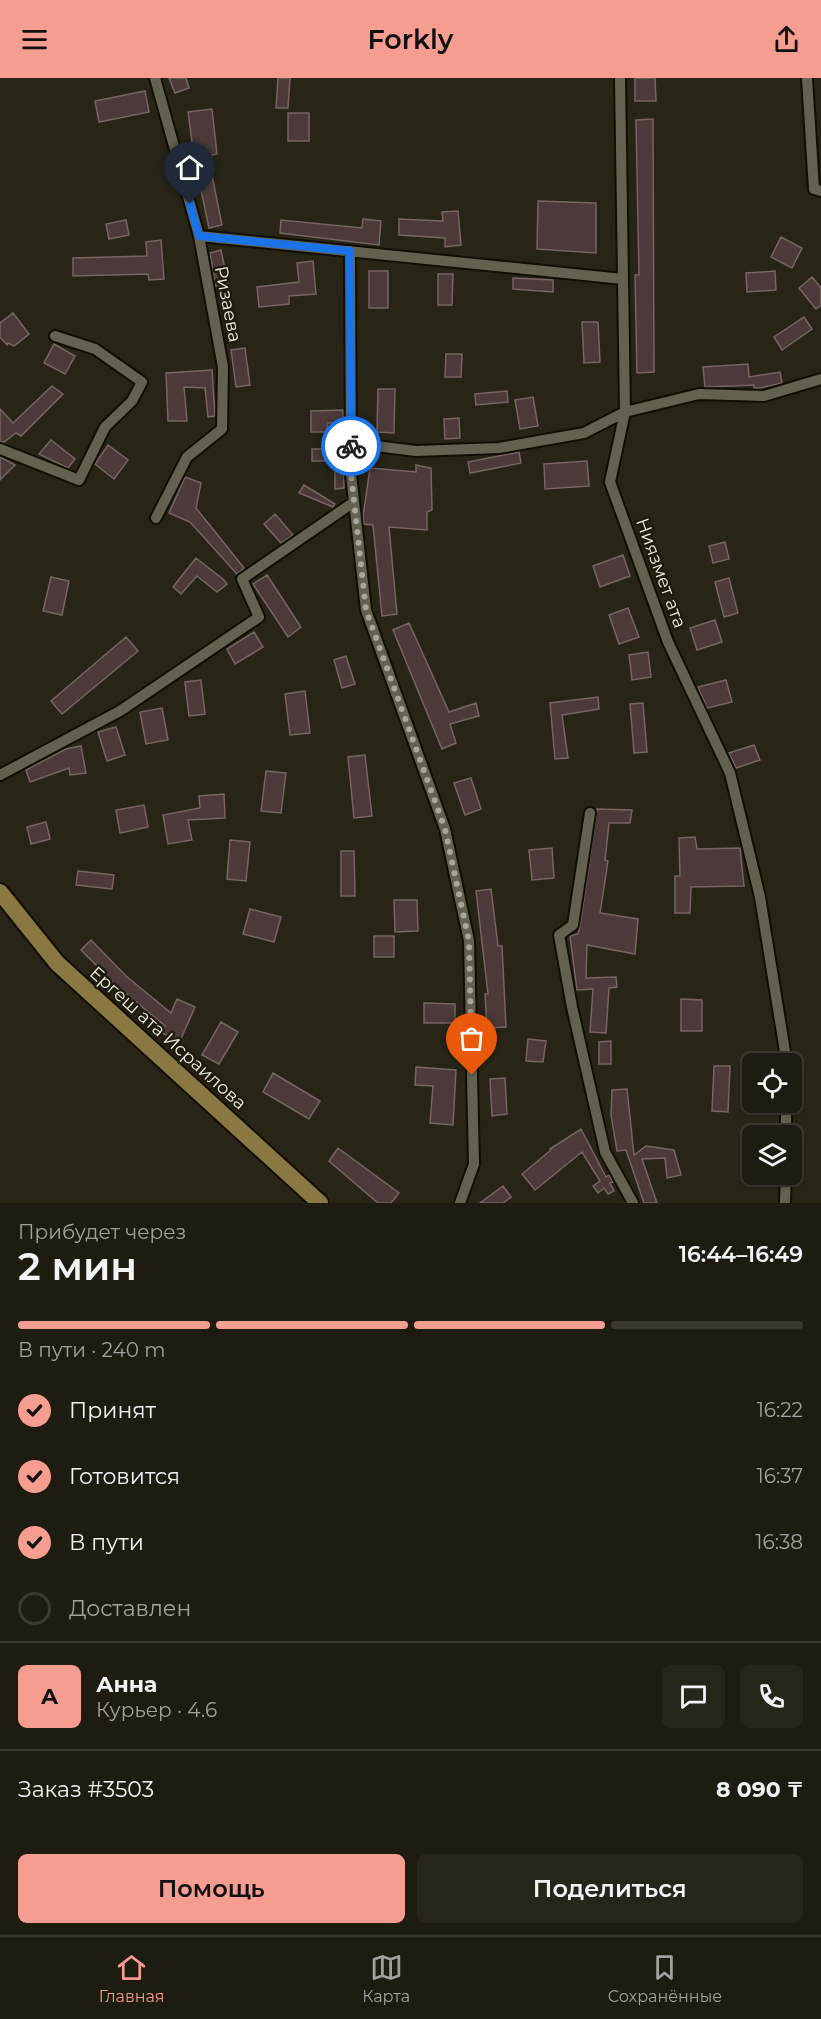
<!DOCTYPE html>
<html lang="ru">
<head>
<meta charset="utf-8">
<style>
  :root { --surface:#1e1c10; --page:#262519; --text:#f1f3f6; --muted:#a1a19f; --line:#3c3a30; --accent:#f59d90 }
  body { margin:0; font-family:Montserrat,sans-serif; background:var(--page); color:var(--text); height:100vh; display:flex; flex-direction:column; font-size:22px; white-space:nowrap }
  * { box-sizing:border-box; margin:0 }
  p { font-size:20px; color:var(--muted) }
  .icon { flex:none; width:33px; height:33px; fill:none; stroke:currentColor; stroke-width:2; stroke-linecap:round; stroke-linejoin:round }
  .map { position:relative; height:1125px; overflow:hidden }
  .sheet { display:flex; flex-direction:column; background:var(--surface); flex:1 }
  .sheet>* { flex:none }
  .controls { position:absolute; left:742px; top:975px; display:grid; gap:12px }
  .controls a { display:grid; place-items:center; width:60px; height:60px; border-radius:9px; background:var(--surface); box-shadow:0 2px 4px #0004,0 0 0 2px var(--line); font-size:30px }
  .pin { position:absolute; display:grid; place-items:center; width:51px; height:51px; color:#fff; margin:-62px -26px; border-radius:50% 50% 50% 0; rotate:-45deg; box-shadow:0 0 6px #0007 }
  .pin .icon { rotate:45deg }
  .courier { position:absolute; display:grid; place-items:center; width:60px; height:60px; margin:-30px; border:4px solid #1a73e8; border-radius:50%; background:#fff; color:#222; box-shadow:0 2px 8px #0007 }
  .head em { font-style:normal; font-weight:600 }
  .head div { display:flex; flex-direction:column-reverse }
  .head { display:flex; align-items:center; justify-content:space-between; height:102px; padding:0 18px }
  h1 { font-size:39px; font-weight:600; line-height:45px }
  .bar { display:grid; grid-template-columns:repeat(4,1fr); gap:9px 6px; align-content:center; height:72px; padding:0 18px }
  .bar i { height:8px; border-radius:4px; background:var(--line) }
  .bar .selected { background:var(--accent) }
  .bar p { grid-column:span 4 }
  .line { display:flex; align-items:center; gap:15px; padding:0 18px; border-top:2px solid var(--line) }
  .line div { flex:1 }
  .round { display:grid; place-items:center; flex:none; width:63px; height:63px; border-radius:9px; background:var(--page) }
  ol { padding:0 18px; list-style:none }
  li { display:flex; align-items:center; gap:18px; height:66px }
  li p { margin-inline-start:auto }
  li .icon { padding:6px; border-radius:50%; background:var(--accent); color:#111; stroke-width:4 }
  li:last-child { color:var(--muted) }
  li i { width:33px; height:33px; border:3px solid var(--line); border-radius:50% }
  .cta { display:flex; gap:12px; margin-top:auto; padding:12px 18px }
  .cta a { flex:1; height:69px; border-radius:9px; background:var(--accent); color:#111; font-size:24px; font-weight:600; line-height:69px; text-align:center }
  .cta a+a { background:var(--page); color:var(--text) }
  header { display:flex; justify-content:space-between; align-items:center; height:78px; padding:0 18px; background:var(--accent); color:#111; font-size:27px; font-weight:600 }
  .dock { display:flex; justify-content:space-around; align-items:center; height:84px; border-top:2px solid var(--line); background:var(--surface); font-size:16px; color:var(--muted) }
  .dock a { display:grid; justify-items:center; gap:3px }
  .dock .selected { color:var(--accent) }
  .map>svg:first-child { display:block }
  .building { fill:#4b3a39; stroke:#776463; stroke-width:1.5 }
  .lines { fill:none; stroke-linecap:round; stroke-linejoin:round }
  .minor-casing { stroke:#110e03; stroke-width:14 }
  .secondary-casing { stroke:#110e03; stroke-width:20 }
  .minor { stroke:#656151; stroke-width:10 }
  .secondary { stroke:#8a7842; stroke-width:16 }
  .done { stroke:#a9a69b; stroke-width:6; stroke-dasharray:0 10.8 }
  .route { stroke:#1a73e8; stroke-width:8 }
  .labels { text-anchor:middle; dominant-baseline:central; stroke-width:5; stroke-linejoin:round; paint-order:stroke }
  .street-label { font-size:18px; fill:#eeece3; stroke:#1f1b0d }
</style>
</head>
<body>
<header><svg class="icon" aria-label="menu" viewBox="0 0 24 24"><path d="M4 6h16M4 12h16M4 18h16"/></svg>Forkly<svg class="icon" aria-label="share" viewBox="0 0 24 24"><path d="M12 15V3M7 8l5-5 5 5M5 13v7h14v-7"/></svg></header>
<div class="map">
<svg width="821" height="1125" viewBox="0 0 821 1125">
  <rect width="100%" height="100%" fill="#282516"/>
  <path class="building" d="M169,0h17l3,10 -14,5z
    M278,0h12l-2,30h-12z
    M635,0h20l1,23h-21z
    M145,13l4,21 -50,10 -4,-21z
    M212,31l5,45 -9,2 14,69 -13,3 -15,-71 -6,-45z
    M288,35h21v28h-21z
    M653,41l1,253 -17,1 -2,-98h4l-3,-155z
    M538,123l58,2v50l-59,-4z
    M458,133l3,34 -16,2v-9l-46,-3v-16l44,2 -1,-9z
    M363,141l18,2 -2,24 -99,-12 1,-13 81,8z
    M126,142l3,15 -20,4 -3,-15z
    M781,159l21,11 -10,20 -21,-11z
    M161,162l3,39 -15,1 -1,-6 -75,2v-18l74,-2 -1,-14z
    M221,172l7,34 -12,3 -6,-34z
    M313,183l3,33 -27,2v8l-30,3 -2,-20 42,-5 -2,-19z
    M369,193h19v37h-19z
    M775,193l1,19 -29,2 -1,-19z
    M438,196h15l-1,31h-14z
    M812,199l9,11v17l-5,4 -17,-21z
    M513,200l40,2v12l-40,-3z
    M13,235l16,21 -15,12 -6,-3 -1,2 -7,-8v-14z
    M804,239l8,12 -30,21 -8,-13z
    M582,244h16l2,40 -16,1z
    M54,266l21,12 -10,18 -21,-11z
    M245,270l5,37 -14,2 -5,-37z
    M446,276h16l-1,23h-16z
    M748,286l1,13 31,-5 2,11 -22,5h-6v-3l-49,2 -2,-20z
    M212,292l3,46 -7,1 -3,-29 -21,-1 3,34h-19l-2,-48z
    M52,308l11,8 -42,42 -5,-3 -12,9h-4v-33l13,14z
    M378,311h17l-1,44 -17,-1z
    M507,313l1,11 -32,3 -1,-11z
    M533,319l5,29 -18,3 -5,-29z
    M343,332v12l-15,1 -2,9h-15v-21z
    M459,340l1,20 -15,1 -1,-20z
    M51,362l24,19 -7,9 -29,-14z
    M108,367l20,15 -14,19 -19,-15z
    M312,371h31l1,39 -9,1v-28h-23z
    M519,374l2,11 -51,10 -2,-11z
    M0,379l15,8 -15,15z
    M587,383l2,25 -44,3 -1,-25z
    M416,387l15,3 1,42 -5,2v18l-38,-3 8,87 -15,2 -9,-91 -9,-1 -1,-7 7,-49 46,4z
    M185,399l16,6 -5,25 48,60 -7,6 -47,-52 -21,-9z
    M304,407l31,19 -2,3 -34,-14z
    M275,436l18,21 -12,8 -17,-19z
    M725,464l4,17 -16,4 -4,-17z
    M623,477l7,21 -30,11 -7,-21z
    M196,480l28,22 3,4 -10,8 -20,-16 -16,18 -8,-7z
    M267,497l34,52 -13,10 -35,-53z
    M51,499l18,4 -7,34 -19,-4z
    M729,500l9,35 -14,4 -9,-35z
    M628,530l11,29 -20,7 -10,-29z
    M715,542l7,22 -25,8 -7,-22z
    M409,545l40,89 27,-9 3,13 -29,8 6,19 -14,6 -49,-119z
    M254,554l9,15 -28,17 -8,-15z
    M126,559l12,14 -76,63 -11,-13z
    M648,574l3,25 -19,3 -3,-25z
    M346,578l9,28 -13,4 -8,-28z
    M201,602l4,34 -16,2 -4,-34z
    M726,602l6,22 -25,6 -9,-21z
    M305,613l5,42 -20,2 -5,-41z
    M598,619l1,12 -37,6 6,43 -13,1 -5,-56z
    M643,625l4,49 -13,1 -4,-49z
    M162,630l6,32 -22,4 -6,-32z
    M116,649l9,28 -18,6 -9,-29z
    M754,667l6,15 -24,8 -7,-15z
    M81,668l5,27 -16,2 -1,-7 -39,14 -4,-12 40,-21z
    M365,677l7,61 -18,2 -6,-61z
    M266,693l20,2 -5,40 -20,-2z
    M471,700l10,31 -16,6 -11,-32z
    M224,716l1,24 -37,2 4,20 -24,4 -5,-29 37,-7 -1,-12z
    M144,727l4,22 -28,6 -4,-23z
    M597,731l35,1 -2,13h-21l-4,37 3,1 -8,52 38,6 -3,35 -48,-9 -1,33 30,-1 1,10 -8,1 -3,45 -16,-1 3,-43 -16,1 -7,-54 8,-2 2,-8z
    M46,744l4,17 -19,5 -4,-17z
    M695,759l2,12 43,-1 4,38 -53,1 -1,26h-15v-37h5l-1,-38z
    M230,762l20,2 -4,39 -19,-2z
    M552,770l2,30 -22,2 -3,-30z
    M341,773h13l1,45h-14z
    M78,793l36,4 -2,14 -36,-4z
    M491,811l7,57h4l4,81 -19,1 -2,-34h3l-12,-103z
    M394,822h23l1,31 -23,1z
    M250,831l31,8 -7,25 -31,-8z
    M374,858h20v21h-20z
    M91,862l35,36 45,37 6,-14 18,8 -15,34 -18,-8 3,-7 -48,-40 -36,-36z
    M681,921l21,1v31h-21z
    M424,925l31,1v19h-31z
    M221,944l17,10 -19,32 -17,-9z
    M528,961l18,2 -3,21 -17,-1z
    M611,963v23h-12v-22z
    M714,988h16l-2,46 -16,-1z
    M416,989l40,3 -3,55 -23,-2 3,-37 -18,-1z
    M273,995l47,28 -11,18 -46,-27z
    M505,1000l2,36 -15,2 -2,-37z
    M627,1011l7,66 12,-9 28,4 7,25 -14,3 -2,-20 -23,1 15,44h-13l-18,-53 -9,1 -6,-36 1,-25z
    M581,1051l25,48 3,-2 4,7 -3,1 4,8 -6,3 -4,-6 -6,5 -5,-7 7,-5 -18,-29 -47,38 -13,-16 29,-24 -1,-1z
    M338,1070l61,45 -8,10h-13l-49,-42z
    M503,1108l8,11 -8,6h-23z"/>
  <g class="lines">
    <defs>
      <path id="minor" d="M155,0l44,158 24,131 -1,62 -35,28 -31,61
        M620,0l5,334 -15,70 58,160 62,131 30,124 27,167
        M807,0l7,111 7,2
        M199,158l424,43
        M350,173l1,223 15,136 79,219 24,112 5,223 -14,39
        M351,365l65,8 83,-3 85,-15 41,-21 74,-18 65,2 57,-17
        M0,371l79,31 26,-53 27,-26 10,-19 -47,-33 -40,-13
        M0,697l120,-64 139,-94 -17,-38 112,-77
        M590,735l-17,112 -14,10 13,72 33,145 28,51
        M786,1058v-34
        M785,1125l1,-29"/>
      <path id="secondary" d="M0,814l57,71 263,240"/>
    </defs>
    <use href="#minor" class="minor-casing"/>
    <use href="#secondary" class="secondary-casing"/>
    <use href="#minor" class="minor"/>
    <use href="#secondary" class="secondary"/>
  </g>
  <g class="lines">
    <path class="done" d="M351,368v28l15,136 79,219 24,112 3,134"/>
    <path class="route" d="M190,126l9,32 151,15 1,195"/>
  </g>
  <g class="labels">
    <g class="street-label">
      <text transform="translate(228 226) rotate(79)">Ризаева</text>
      <text transform="translate(661 495) rotate(70)">Ниязмет ата</text>
      <text transform="translate(168 960) rotate(42)">Ергеш ата Исраилова</text>
    </g>
  </g>
</svg>
<div class="controls">
<a><svg class="icon" aria-label="locate" viewBox="0 0 24 24"><circle cx="12" cy="12" r="6"/><path d="M12 2v4M12 18v4M2 12h4M18 12h4"/></svg></a>
<a><svg class="icon" aria-label="layers" viewBox="0 0 24 24"><path d="M12 4l9 5-9 5-9-5zM3 14l9 5 9-5"/></svg></a>
</div>
<div class="pin" style="left:472px;top:997px;background:#ea580c"><svg class="icon" aria-label="bag" viewBox="0 0 24 24"><path d="M5 8h14l-1 12H6zM9 8a3 3 0 0 1 6 0"/></svg></div>
<div class="pin" style="left:190px;top:126px;background:#1f2937"><svg class="icon" aria-label="home" viewBox="0 0 24 24"><path d="M3 11l9-7 9 7M6 9v11h12V9"/></svg></div>
<div class="courier" style="left:351px;top:368px"><svg class="icon" aria-label="bike" viewBox="0 0 24 24"><circle cx="6" cy="16" r="4"/><circle cx="18" cy="16" r="4"/><path d="M6 16l4-8h5l3 8M10 8l3 8H6M13 5h3"/></svg></div>
</div>
<section class="sheet">
<div class="head"><div><h1>2 мин</h1><p>Прибудет через</p></div><em>16:44–16:49</em></div>
<div class="bar"><i class="selected"></i><i class="selected"></i><i class="selected"></i><i></i><p>В пути · 240 m</p></div>
<ol>
<li><svg class="icon" aria-label="check" viewBox="0 0 24 24"><path d="M5 12l5 5 9-10"/></svg>Принят<p>16:22</p></li>
<li><svg class="icon" aria-label="check" viewBox="0 0 24 24"><path d="M5 12l5 5 9-10"/></svg>Готовится<p>16:37</p></li>
<li><svg class="icon" aria-label="check" viewBox="0 0 24 24"><path d="M5 12l5 5 9-10"/></svg>В пути<p>16:38</p></li>
<li><i></i>Доставлен</li>
</ol>
<div class="line" style="height:108px"><b class="round" style="background:var(--accent);color:#111">А</b><div><b>Анна</b><p>Курьер · 4.6</p></div><a class="round"><svg class="icon" aria-label="chat" viewBox="0 0 24 24"><path d="M4 5h16v11H9l-5 4z"/></svg></a><a class="round"><svg class="icon" aria-label="phone" viewBox="0 0 24 24"><path d="M5 4h4l2 5-3 2q2 4 5 5l2-3 5 2v4C11 20 4 13 5 4z"/></svg></a></div>
<div class="line" style="height:78px"><div>Заказ #3503</div><b>8 090 ₸</b></div>
<div class="cta"><a>Помощь</a><a>Поделиться</a></div>
</section>
<nav class="dock">
<a class="selected"><svg class="icon" aria-label="home" viewBox="0 0 24 24"><path d="M3 11l9-7 9 7M6 9v11h12V9"/></svg>Главная</a>
<a><svg class="icon" aria-label="map" viewBox="0 0 24 24"><path d="M3 6l6-2 6 2 6-2v14l-6 2-6-2-6 2zM9 4v14M15 6v14"/></svg>Карта</a>
<a><svg class="icon" aria-label="saved" viewBox="0 0 24 24"><path d="M7 4h10v16l-5-4-5 4z"/></svg>Сохранённые</a>
</nav>
</body>
</html>
